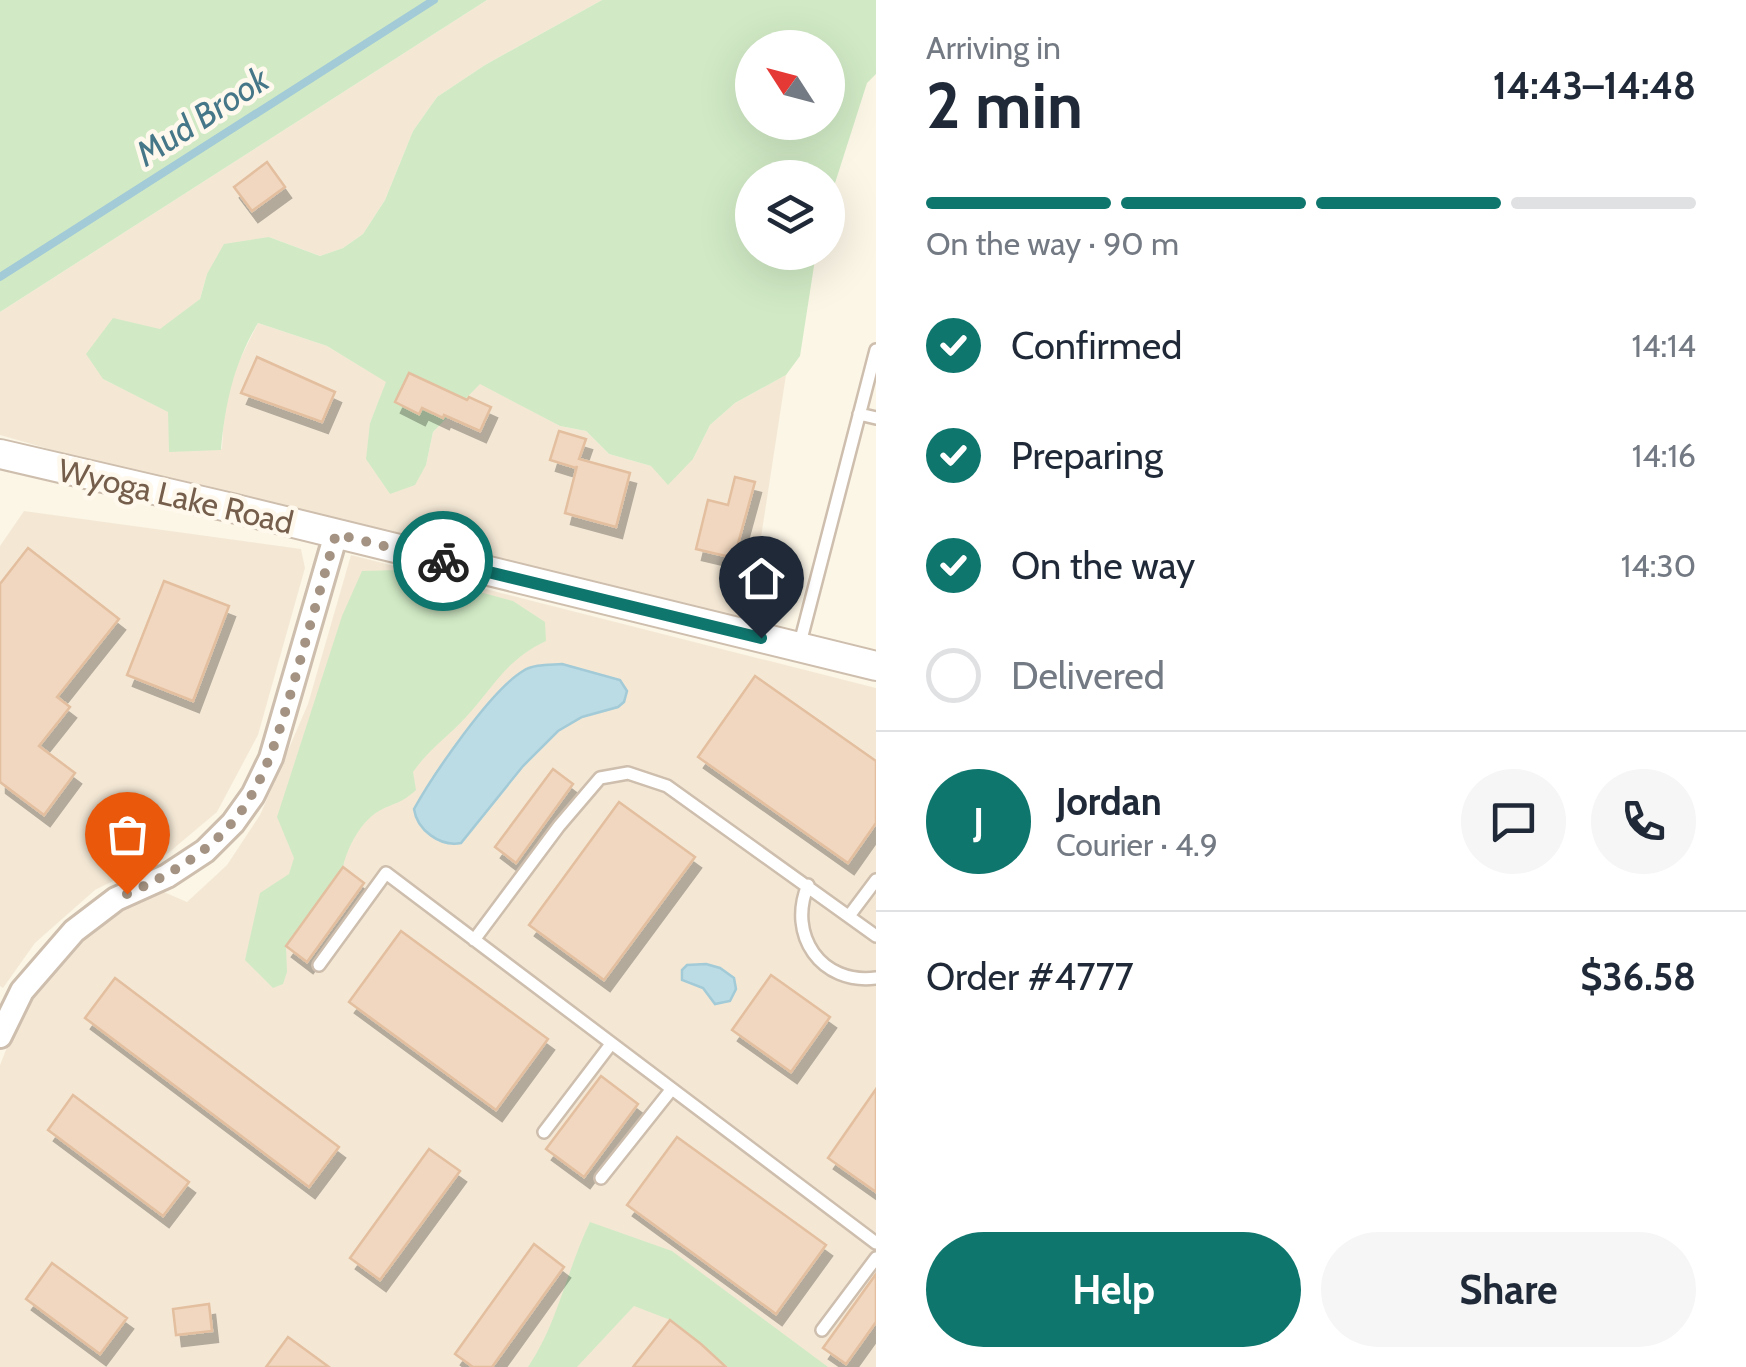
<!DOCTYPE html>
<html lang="en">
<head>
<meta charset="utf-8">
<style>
  :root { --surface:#fff; --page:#f6f6f7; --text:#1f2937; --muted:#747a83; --line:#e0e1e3; --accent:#0f766e }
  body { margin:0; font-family:Cabin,sans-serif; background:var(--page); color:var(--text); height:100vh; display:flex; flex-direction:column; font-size:38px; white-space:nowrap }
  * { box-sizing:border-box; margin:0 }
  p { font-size:32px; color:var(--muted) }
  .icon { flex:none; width:55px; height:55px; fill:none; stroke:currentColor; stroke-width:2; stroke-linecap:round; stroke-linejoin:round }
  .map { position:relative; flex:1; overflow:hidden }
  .drawer { display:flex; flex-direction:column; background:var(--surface); width:870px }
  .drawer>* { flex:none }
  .needle { width:65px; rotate:306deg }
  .fabs { position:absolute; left:735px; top:30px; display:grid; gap:20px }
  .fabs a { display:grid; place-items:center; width:110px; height:110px; border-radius:50%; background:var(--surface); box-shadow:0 10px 40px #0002; font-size:50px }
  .pin { position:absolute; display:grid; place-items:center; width:85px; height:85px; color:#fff; margin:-102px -42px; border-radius:50% 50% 50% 0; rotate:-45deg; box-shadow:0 0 10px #0007 }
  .pin .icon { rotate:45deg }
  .courier { position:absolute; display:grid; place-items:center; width:100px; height:100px; margin:-50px; border:8px solid #0f766e; border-radius:50%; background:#fff; color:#222; box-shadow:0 2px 12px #0007 }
  .headline em { font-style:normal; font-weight:700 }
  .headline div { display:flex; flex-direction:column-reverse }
  .headline { display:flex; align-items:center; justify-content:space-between; height:170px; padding:0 50px }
  h1 { font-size:65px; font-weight:700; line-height:75px }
  .bar { display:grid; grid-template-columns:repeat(4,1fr); gap:15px 10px; align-content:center; height:120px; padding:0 50px }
  .bar i { height:12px; border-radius:8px; background:var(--line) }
  .bar .selected { background:var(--accent) }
  .bar p { grid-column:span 4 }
  .line { display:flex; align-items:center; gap:25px; padding:0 50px; border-top:2px solid var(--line) }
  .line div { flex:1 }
  .round { display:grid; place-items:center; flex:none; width:105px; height:105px; border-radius:52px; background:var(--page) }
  ol { padding:0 50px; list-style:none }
  li { display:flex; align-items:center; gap:30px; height:110px }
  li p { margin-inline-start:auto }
  li .icon { padding:10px; border-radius:50%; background:var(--accent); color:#fff; stroke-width:4 }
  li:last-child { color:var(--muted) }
  li i { width:55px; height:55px; border:5px solid var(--line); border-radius:50% }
  .primary-button { display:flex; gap:20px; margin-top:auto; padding:20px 50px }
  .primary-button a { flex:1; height:115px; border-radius:60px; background:var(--accent); color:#fff; font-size:40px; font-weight:700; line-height:115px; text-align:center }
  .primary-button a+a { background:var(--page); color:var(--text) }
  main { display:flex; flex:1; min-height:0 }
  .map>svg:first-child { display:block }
  .residential { fill:#f4e8d5 }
  .green { fill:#d1eac5; fill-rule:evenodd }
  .water { fill:#bbdce5; stroke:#a2cad7; stroke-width:2.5 }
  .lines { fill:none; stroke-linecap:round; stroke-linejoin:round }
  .stream { stroke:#a2cad7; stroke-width:8 }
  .building { fill:#f1d7bf; stroke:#e3bf9f; stroke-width:2.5; filter:url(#shadow) }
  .service-casing { stroke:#cebead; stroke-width:16 }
  .minor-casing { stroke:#cebead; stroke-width:28 }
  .tertiary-casing { stroke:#cebead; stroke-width:32 }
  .service { stroke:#fff; stroke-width:11 }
  .minor { stroke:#fff; stroke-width:22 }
  .tertiary { stroke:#fff; stroke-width:28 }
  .done { stroke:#a49382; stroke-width:10; stroke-dasharray:0 18 }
  .route { stroke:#0f766e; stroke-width:12 }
  .labels { text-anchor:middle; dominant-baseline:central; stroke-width:9; stroke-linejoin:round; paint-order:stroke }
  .street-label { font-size:32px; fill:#755e4b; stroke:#fff9ed }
  .water-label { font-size:35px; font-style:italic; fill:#457788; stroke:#fff9ed }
</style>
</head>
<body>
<main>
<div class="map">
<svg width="876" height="1367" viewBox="0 0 876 1367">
  <defs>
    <filter id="shadow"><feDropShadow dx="6" dy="11" stdDeviation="0" flood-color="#0004"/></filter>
  </defs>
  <rect width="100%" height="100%" fill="#fcf6e7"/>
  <path class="residential" d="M487,0h115l-117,65 -48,32 -24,34 -28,69 -22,34 -20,14 -23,8 -51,-19 -62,37 -7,25 -97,80 66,33 53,37 2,-37 10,-41 24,-48 69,23 60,36 -17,41 56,42 7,-33 47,-49 80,43 26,5 23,23 42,12 42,-7 17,-34 25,-22 51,-28 -38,247 -581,-139 -167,-48v-123z
    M24,511l277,38 4,19 -47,167 -41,77 -50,42 -72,36 -60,53 -32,45 -3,-2v-440z
    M351,555l525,133v679h-876v-302l24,-61 34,-44 38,-33 61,-38 30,13 40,-37 33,-50 48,-111z"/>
  <path class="green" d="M0,0h487l-487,312z
    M602,0h274v74l-9,9 -39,122v-27h-76v74l64,1 -16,103 -14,19 -51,28 -25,22 -17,34 -25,26 -17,-19 -42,-12 -23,-23 -26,-5 -80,-42 -47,48 -7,33 -11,20 -25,9 -24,-35 4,-36 16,-41 -59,-36 -69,-23c-24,40 -33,80 -37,127l-52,2 -1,-40 -65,-33 -17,-25 27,-36 47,11 40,-30 7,-25 17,-30 45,-7 51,19 23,-8 20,-14 22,-34 28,-69 24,-34 48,-32zM752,48h76v74h-76z
    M399,570l114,31 32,21 1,19c-40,19 -51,44 -79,75 -17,19 -39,34 -54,56l3,18c-15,14 -21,12 -37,21 -18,10 -32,37 -36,56l-57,79 1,26 -4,12 -10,4 -28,-28 15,-67 29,-19 5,-16 -17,-41 65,-201 20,-45z
    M590,1222l82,29 156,116h-100l-55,-46 -39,-15 -57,61h-49c30,-44 39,-98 62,-145z"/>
  <path class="water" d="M562,664l58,16 7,11 -3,11 -6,5 -36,10 -24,14 -35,35 -62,77c-21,4 -44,-13 -47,-34 19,-34 76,-118 109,-138 11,-7 26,-6 39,-7z
    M706,964l14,4 14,10 2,11 -6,12 -15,3 -12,-16 -21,-8v-10l5,-5z"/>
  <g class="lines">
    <path class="stream" d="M0,277l434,-277"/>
  </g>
  <path class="building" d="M267,162l18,25 -33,24 -18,-24z
    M257,357l78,35 -13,30 -81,-29z
    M409,373l58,27 2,-3 22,10 -11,24 -36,-16 -1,3 -21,-10 -3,6 -24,-12z
    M559,431l27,8 -7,20 51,14 -14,54 -51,-14 12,-47 -1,2 -26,-8z
    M735,477l20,5 -21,76 -38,-9 12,-49 20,5z
    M28,548l91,71 -62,78 13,10 -31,39 36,27 -31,42 -44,-33v-198z
    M164,581l65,25 -36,95 -66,-26z
    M755,676l121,85v62l-28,40 -150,-106z
    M553,769l20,15 -57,79 -21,-16z
    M619,802l76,55 -91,123 -75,-55z
    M343,867l21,16 -57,79 -21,-16z
    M401,931l147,108 -52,71 -147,-108z
    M771,975l59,42 -39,55 -59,-42z
    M115,978l224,169 -30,40 -224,-169z
    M601,1076l37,28 -54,73 -38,-28z
    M876,1089v103l-48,-34z
    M73,1095l116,87 -26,34 -115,-86z
    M677,1137l149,108 -50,69 -149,-109z
    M429,1149l31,22 -80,109 -30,-22z
    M534,1244l30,23 -72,100h-19l-18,-13z
    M52,1263l75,55 -27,36 -74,-55z
    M876,1274v48l-30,42 -23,-16z
    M209,1304l3,27 -36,4 -3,-26z
    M670,1320l31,24 25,23h-93z
    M288,1337l41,30h-63z"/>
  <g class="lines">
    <defs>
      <path id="service" d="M859,414l17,4
        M799,647l77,-297
        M808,885c-21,50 13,100 68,93
        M849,916l27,-36
        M474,940l85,-114 41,-48 28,-5 39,13 209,150
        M319,965l67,-92 490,370
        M544,1132l67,-88
        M601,1178l70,-88
        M822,1330l54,-72"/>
      <path id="minor" d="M0,1036l22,-45 52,-60 42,-32 51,-23 38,-25 28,-28 20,-28 18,-37 65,-224"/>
      <path id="tertiary" d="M0,454l232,54 644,158"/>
    </defs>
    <use href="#service" class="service-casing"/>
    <use href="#minor" class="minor-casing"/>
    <use href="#tertiary" class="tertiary-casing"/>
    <use href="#service" class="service"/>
    <use href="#minor" class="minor"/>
    <use href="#tertiary" class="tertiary"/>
  </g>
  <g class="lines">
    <path class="done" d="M127,894c114,-51 134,-98 167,-212 14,-49 28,-99 42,-148l107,27"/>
    <path class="route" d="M443,561l318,77"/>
  </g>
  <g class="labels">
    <g class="street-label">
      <text transform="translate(176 496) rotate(13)">Wyoga Lake Road</text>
    </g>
    <g class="water-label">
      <text transform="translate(202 116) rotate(-33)">Mud Brook</text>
    </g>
  </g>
</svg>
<div class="fabs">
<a><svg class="needle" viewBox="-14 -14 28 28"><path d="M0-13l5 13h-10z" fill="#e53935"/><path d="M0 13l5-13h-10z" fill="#747a83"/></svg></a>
<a><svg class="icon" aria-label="layers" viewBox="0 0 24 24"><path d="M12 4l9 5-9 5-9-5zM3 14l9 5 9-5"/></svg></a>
</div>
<div class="pin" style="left:127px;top:894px;background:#ea580c"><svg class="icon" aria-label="bag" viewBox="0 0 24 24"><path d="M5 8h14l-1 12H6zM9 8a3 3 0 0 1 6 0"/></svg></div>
<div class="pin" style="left:761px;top:638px;background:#1f2937"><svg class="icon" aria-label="home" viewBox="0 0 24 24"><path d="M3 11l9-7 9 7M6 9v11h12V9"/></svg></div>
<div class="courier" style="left:443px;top:561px"><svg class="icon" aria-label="bike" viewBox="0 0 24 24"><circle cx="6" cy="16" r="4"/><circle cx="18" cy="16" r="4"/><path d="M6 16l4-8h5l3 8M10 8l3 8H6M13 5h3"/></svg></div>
</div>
<section class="drawer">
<div class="headline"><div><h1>2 min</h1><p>Arriving in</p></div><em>14:43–14:48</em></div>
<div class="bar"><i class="selected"></i><i class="selected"></i><i class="selected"></i><i></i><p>On the way · 90 m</p></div>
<ol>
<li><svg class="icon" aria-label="check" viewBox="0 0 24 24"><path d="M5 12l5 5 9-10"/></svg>Confirmed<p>14:14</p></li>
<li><svg class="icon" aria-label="check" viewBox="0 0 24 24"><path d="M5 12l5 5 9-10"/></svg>Preparing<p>14:16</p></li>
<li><svg class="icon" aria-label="check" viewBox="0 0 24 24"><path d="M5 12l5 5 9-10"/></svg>On the way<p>14:30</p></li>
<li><i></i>Delivered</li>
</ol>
<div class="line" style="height:180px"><b class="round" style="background:var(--accent);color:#fff">J</b><div><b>Jordan</b><p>Courier · 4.9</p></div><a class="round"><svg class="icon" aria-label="chat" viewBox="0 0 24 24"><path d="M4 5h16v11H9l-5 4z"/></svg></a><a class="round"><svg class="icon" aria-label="phone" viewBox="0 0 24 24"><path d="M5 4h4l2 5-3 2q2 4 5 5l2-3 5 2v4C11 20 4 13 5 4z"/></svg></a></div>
<div class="line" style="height:130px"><div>Order #4777</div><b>$36.58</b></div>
<div class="primary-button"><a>Help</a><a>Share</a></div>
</section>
</main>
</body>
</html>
